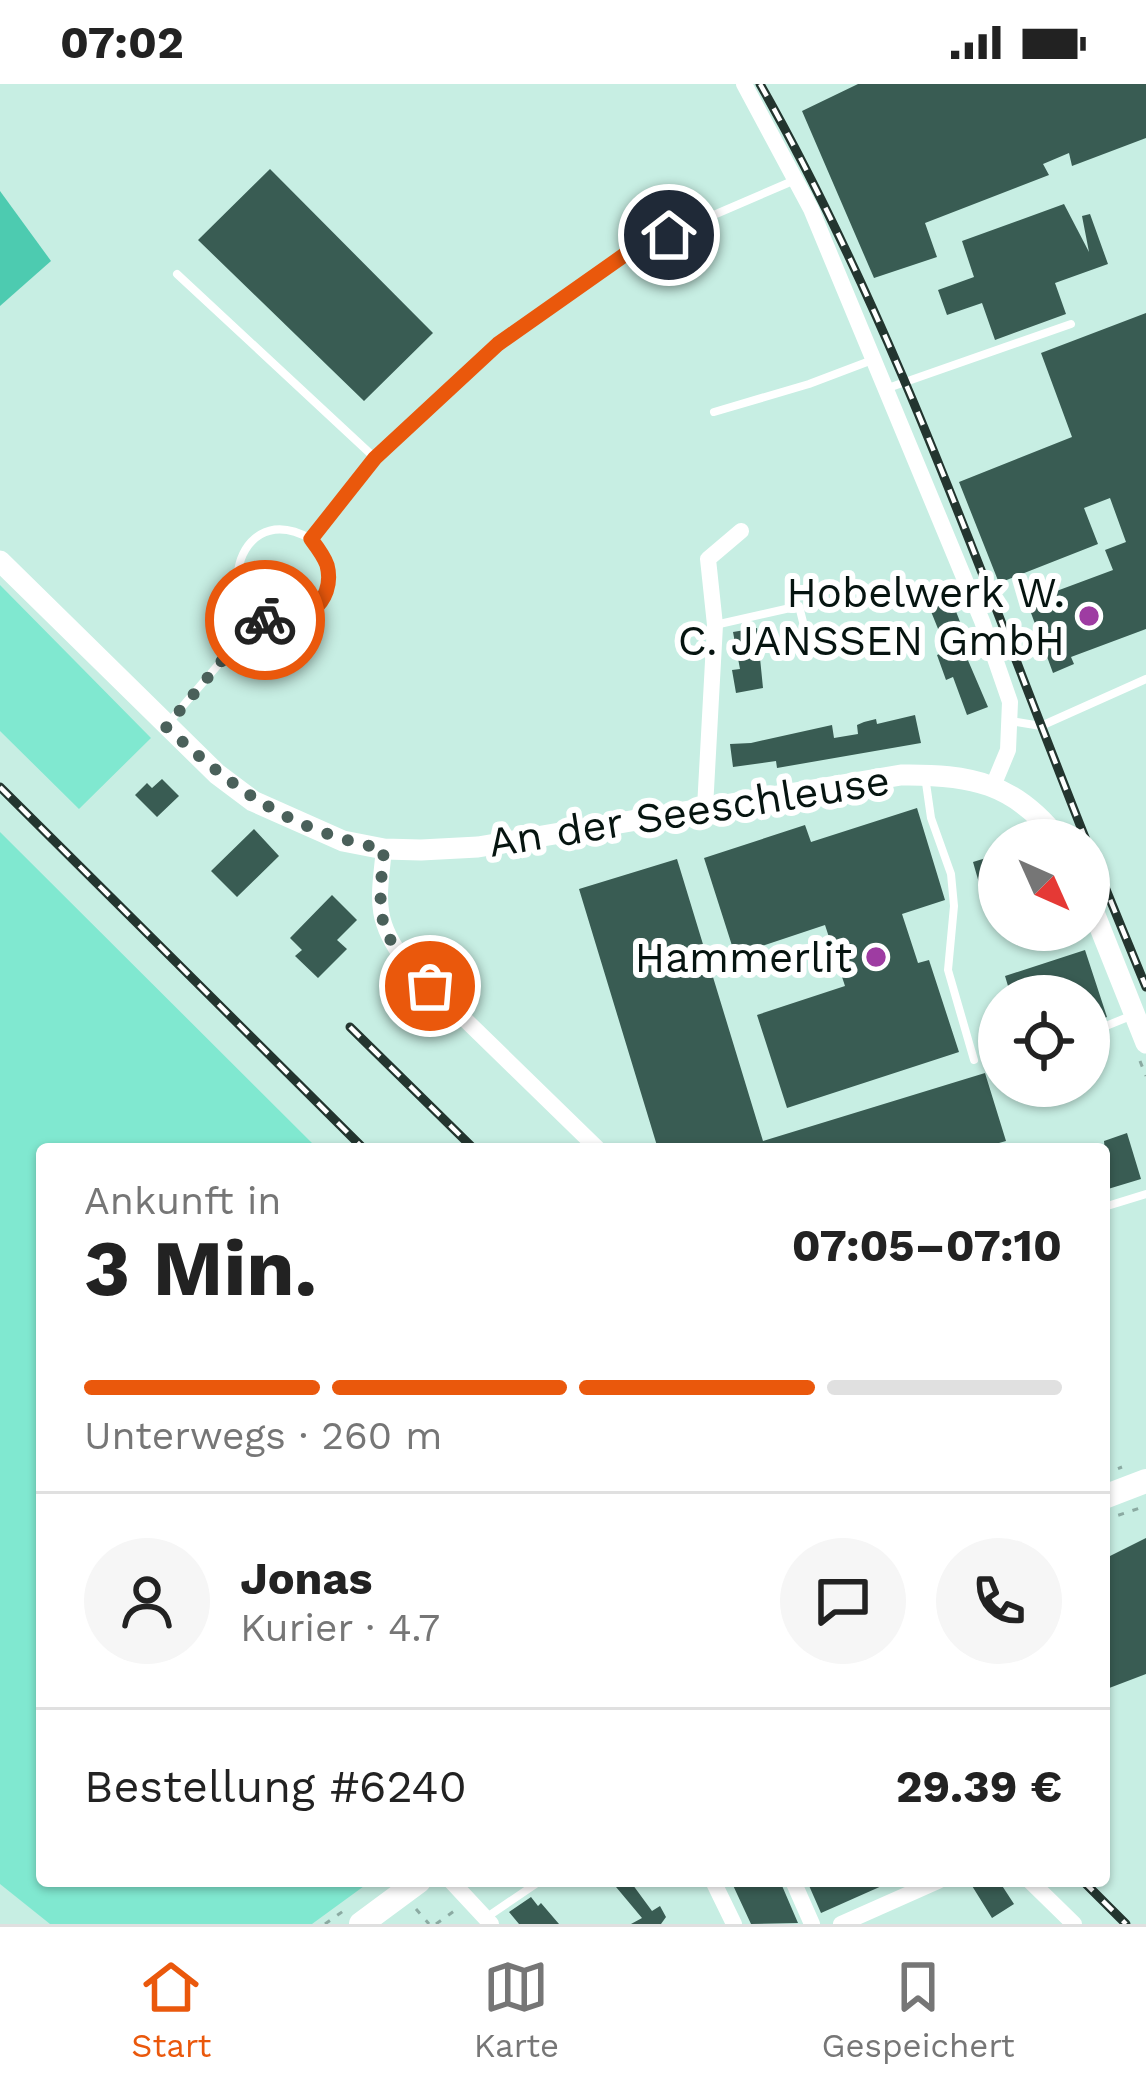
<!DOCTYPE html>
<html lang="de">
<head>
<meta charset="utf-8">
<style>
  :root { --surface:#fff; --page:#f6f6f6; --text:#222; --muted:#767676; --line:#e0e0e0; --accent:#ea580c }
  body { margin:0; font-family:"Work Sans",sans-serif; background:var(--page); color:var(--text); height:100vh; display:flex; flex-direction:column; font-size:45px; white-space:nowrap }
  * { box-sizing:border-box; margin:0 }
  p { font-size:39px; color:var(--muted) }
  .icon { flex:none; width:66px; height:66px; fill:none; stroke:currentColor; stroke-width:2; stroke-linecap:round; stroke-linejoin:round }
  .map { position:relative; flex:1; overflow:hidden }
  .details { position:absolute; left:36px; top:1059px; width:1074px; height:744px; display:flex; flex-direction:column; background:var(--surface); border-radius:12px; box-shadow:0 3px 9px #0004 }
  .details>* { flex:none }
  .needle { width:78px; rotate:135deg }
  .tools { position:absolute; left:978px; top:735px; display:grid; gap:24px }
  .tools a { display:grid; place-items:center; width:132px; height:132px; border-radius:50%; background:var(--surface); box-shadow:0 3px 9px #0004; font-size:60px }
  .pin { position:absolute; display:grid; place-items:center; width:102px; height:102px; color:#fff; margin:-51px; border:6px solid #fff; border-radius:50%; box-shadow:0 3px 12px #0007 }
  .courier { position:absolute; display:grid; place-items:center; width:120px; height:120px; margin:-60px; border:9px solid #ea580c; border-radius:50%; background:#fff; color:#222; box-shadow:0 3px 15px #0007 }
  .head em { font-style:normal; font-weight:700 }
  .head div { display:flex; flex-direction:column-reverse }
  .head { display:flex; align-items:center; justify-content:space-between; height:204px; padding:0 48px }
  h1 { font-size:78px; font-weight:700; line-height:90px }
  .bar { display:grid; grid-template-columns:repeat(4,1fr); gap:18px 12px; align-content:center; height:144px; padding:0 48px }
  .bar i { height:15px; border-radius:9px; background:var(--line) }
  .bar .on { background:var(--accent) }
  .bar p { grid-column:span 4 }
  .line { display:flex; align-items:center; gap:30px; padding:0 48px; border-top:3px solid var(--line) }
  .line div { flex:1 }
  .round { display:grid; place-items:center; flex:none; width:126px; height:126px; border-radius:63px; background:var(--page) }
  .status { display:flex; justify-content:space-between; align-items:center; height:84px; padding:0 60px; background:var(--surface); direction:ltr }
  .status svg { height:33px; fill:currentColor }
  .tabs { display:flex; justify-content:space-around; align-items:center; height:168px; border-top:3px solid var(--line); background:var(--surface); font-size:33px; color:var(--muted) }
  .tabs a { display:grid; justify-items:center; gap:6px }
  .tabs .on { color:var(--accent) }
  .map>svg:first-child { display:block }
  .green { fill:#80e8d0 }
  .water { fill:#4dcbb0 }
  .building { fill:#395c53 }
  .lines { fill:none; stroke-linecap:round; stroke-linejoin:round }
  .path { stroke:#8baaa2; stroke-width:3; stroke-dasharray:6 9; stroke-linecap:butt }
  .service { stroke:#fff; stroke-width:8 }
  .minor { stroke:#fff; stroke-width:16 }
  .tertiary { stroke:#fff; stroke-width:21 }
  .secondary { stroke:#fff; stroke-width:24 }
  .rail-casing { stroke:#23352f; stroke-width:9 }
  .rail { stroke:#fff; stroke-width:4.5; stroke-dasharray:14; stroke-linecap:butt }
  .done { stroke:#4a605a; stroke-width:12; stroke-dasharray:0 21.6 }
  .route { stroke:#ea580c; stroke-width:15 }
  .poi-dot { fill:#9e3ca2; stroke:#fff; stroke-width:4.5 }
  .labels { text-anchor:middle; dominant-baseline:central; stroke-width:12; stroke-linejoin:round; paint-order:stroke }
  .poi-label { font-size:42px; fill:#061410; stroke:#fff; text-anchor:end }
  .street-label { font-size:42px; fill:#061410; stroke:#fff }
</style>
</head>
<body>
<div class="status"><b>07:02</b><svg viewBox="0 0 49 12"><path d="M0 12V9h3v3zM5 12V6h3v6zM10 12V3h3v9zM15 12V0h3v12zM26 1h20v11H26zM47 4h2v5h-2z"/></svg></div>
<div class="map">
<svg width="1146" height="1840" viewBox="0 0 1146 1840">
  <rect width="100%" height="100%" fill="#c7eee3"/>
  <path class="green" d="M0,501l151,153 -72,71 -79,-78z
    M0,748l318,317h-276v732h329l-59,43h-262l-50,-40z"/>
  <path class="water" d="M0,107l51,70 -51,45z"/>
  <path class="building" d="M858,0h288v54l-74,28 -3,-13 -26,11 6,11 -124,48 12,34 -63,21 -72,-167z
    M270,85l163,164 -69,68 -166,-161z
    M1064,120l25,48 -7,-36 8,-2 18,50 -53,19 11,31 -71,26 -13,-37 -35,12 -9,-25 36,-13 -12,-36z
    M1146,229v316l-75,28 3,7 -21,9 -26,-71 86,-32 -8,-20 21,-8 -16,-44 -26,10 14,36 -99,39 -40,-101 113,-45 -31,-84z
    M952,517l10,26 -7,3 33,77 -21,8 -14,-38 -7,3 -9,-25 10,-4 -17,-42z
    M757,544l6,60 -27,5 -4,-23 8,-1 -7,-37z
    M915,631l6,28 -144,25 -1,-7 -43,6 -3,-23 21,-1 81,-18 2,13 24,-4 -1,-9 7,-3 12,-3 1,5z
    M162,695l17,17 -22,21 -22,-22 12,-12 5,5z
    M917,724l28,92 -43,14 16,49 11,-3 30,92 -172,56 -30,-93 88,-29 -20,-61 -90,30 -31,-97 101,-33 6,17z
    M254,745l25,27 -42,41 -26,-26z
    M999,770v46l-14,4 -12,-42z
    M677,775l86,282 222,-68 21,68 -28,8h-287l-1,-6 -32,6 -79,-260z
    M332,811l25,25 -20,20 10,9 -29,29 -23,-22 7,-6 -12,-12z
    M1085,866l22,67 -18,8v-29h-78l-6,-20z
    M1127,1049l14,46 -33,10 -4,-48z
    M1146,1454v136l-42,16v-131z
    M611,1797h19l22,30 8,-5 6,11 -5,7h-30l11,-6z
    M731,1797h49l18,42 -47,1z
    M807,1797h86l-72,32z
    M969,1797h30l15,23 -22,14z
    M531,1813l7,9 3,-3 18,21h-40l-10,-12z"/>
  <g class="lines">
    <path class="path" d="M1140,977l6,15
      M1104,1390l18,-7
      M1104,1436l42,-14
      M416,1825l13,15
      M325,1840l24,-17
      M436,1840l21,-15"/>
    <path class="service" d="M177,190l198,184
      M888,304l183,-64
      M714,328l95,-28 66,-25
      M311,455c-85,-48 -103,103 -18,82 25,-6 42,-34 34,-58 -3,-8 -11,-17 -16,-24l64,-81 123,-115 132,-92 165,-71
      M715,541l84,-19 6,24
      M170,637l89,-104
      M1011,637l30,5 105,-47
      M925,692l6,42 20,56 3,32 -6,64 26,90
      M1101,944l32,-13
      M1104,1123l42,-13
      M487,1833l53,-36"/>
    <path class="minor" d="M744,0l67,125 171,412 28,81 -2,48 -15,36
      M705,724l10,-183 -7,-66 33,-28
      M384,765c-5,49 -11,71 21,112l193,188
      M451,1797l40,43
      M713,1797l21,43
      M793,1797l19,43
      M1030,1797l44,43
      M841,1840l97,-43"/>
    <path class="tertiary" d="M0,477l217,213 36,27 90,40 41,8 37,1 57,-3 423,-72c69,-1 114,8 158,65
      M1089,816l57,143"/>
    <path class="secondary" d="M1104,1413l42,-16
      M361,1840l58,-43"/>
    <defs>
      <path id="rail" d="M760,0c135,238 225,502 326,756
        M0,703l364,362
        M1089,764l57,139
        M350,943l124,122
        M1083,1797l43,43"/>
    </defs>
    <use href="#rail" class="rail-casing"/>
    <use href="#rail" class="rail"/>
  </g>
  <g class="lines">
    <path class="done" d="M265,536l-6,-3 -93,110c71,64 122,103 218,122 -7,73 -8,84 46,137"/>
    <path class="route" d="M265,536c34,10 72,-17 62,-55 -3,-9 -10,-18 -16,-26l64,-81 123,-114 132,-93 39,-16"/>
  </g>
  <g class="poi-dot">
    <circle cx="1089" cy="532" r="12"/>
    <circle cx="876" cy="873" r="12"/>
  </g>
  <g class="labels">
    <g class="poi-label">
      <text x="1065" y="508">Hobelwerk W.<tspan x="1065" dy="48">C. JANSSEN GmbH</tspan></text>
      <text x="852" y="873">Hammerlit</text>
    </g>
    <g class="street-label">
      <text transform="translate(689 727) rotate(-9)">An der Seeschleuse</text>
    </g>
  </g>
</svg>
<div class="tools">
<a><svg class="needle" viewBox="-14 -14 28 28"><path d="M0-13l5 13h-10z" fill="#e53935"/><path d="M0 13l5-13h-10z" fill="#767676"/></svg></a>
<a><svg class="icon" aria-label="locate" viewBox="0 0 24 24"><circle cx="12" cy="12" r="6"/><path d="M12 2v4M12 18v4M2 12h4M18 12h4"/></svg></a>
</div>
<div class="pin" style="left:430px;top:902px;background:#ea580c"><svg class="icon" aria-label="bag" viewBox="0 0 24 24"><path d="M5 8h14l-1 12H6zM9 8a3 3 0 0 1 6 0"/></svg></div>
<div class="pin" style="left:669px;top:151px;background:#1f2937"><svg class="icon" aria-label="home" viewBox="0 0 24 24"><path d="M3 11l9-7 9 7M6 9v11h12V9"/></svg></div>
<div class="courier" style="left:265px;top:536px"><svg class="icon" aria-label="bike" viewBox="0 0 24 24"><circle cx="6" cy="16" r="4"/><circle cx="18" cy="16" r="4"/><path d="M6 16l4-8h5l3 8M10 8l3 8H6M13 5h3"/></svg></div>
<section class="details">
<div class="head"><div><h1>3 Min.</h1><p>Ankunft in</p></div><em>07:05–07:10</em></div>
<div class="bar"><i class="on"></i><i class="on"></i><i class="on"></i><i></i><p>Unterwegs · 260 m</p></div>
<div class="line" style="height:216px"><a class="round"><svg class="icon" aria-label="person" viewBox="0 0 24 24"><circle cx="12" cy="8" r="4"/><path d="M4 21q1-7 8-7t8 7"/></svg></a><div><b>Jonas</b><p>Kurier · 4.7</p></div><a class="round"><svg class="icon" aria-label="chat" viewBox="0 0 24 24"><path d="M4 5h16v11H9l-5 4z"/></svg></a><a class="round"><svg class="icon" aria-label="phone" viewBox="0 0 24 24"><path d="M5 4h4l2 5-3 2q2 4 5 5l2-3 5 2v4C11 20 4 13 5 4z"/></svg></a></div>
<div class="line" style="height:156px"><div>Bestellung #6240</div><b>29.39 €</b></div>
</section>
</div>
<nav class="tabs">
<a class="on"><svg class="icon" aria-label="home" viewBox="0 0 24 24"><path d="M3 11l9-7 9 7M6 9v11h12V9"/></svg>Start</a>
<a><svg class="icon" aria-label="map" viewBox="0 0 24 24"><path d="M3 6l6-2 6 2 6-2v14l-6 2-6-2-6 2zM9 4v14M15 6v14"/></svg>Karte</a>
<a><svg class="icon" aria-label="saved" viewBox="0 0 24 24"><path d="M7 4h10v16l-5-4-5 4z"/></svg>Gespeichert</a>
</nav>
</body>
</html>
